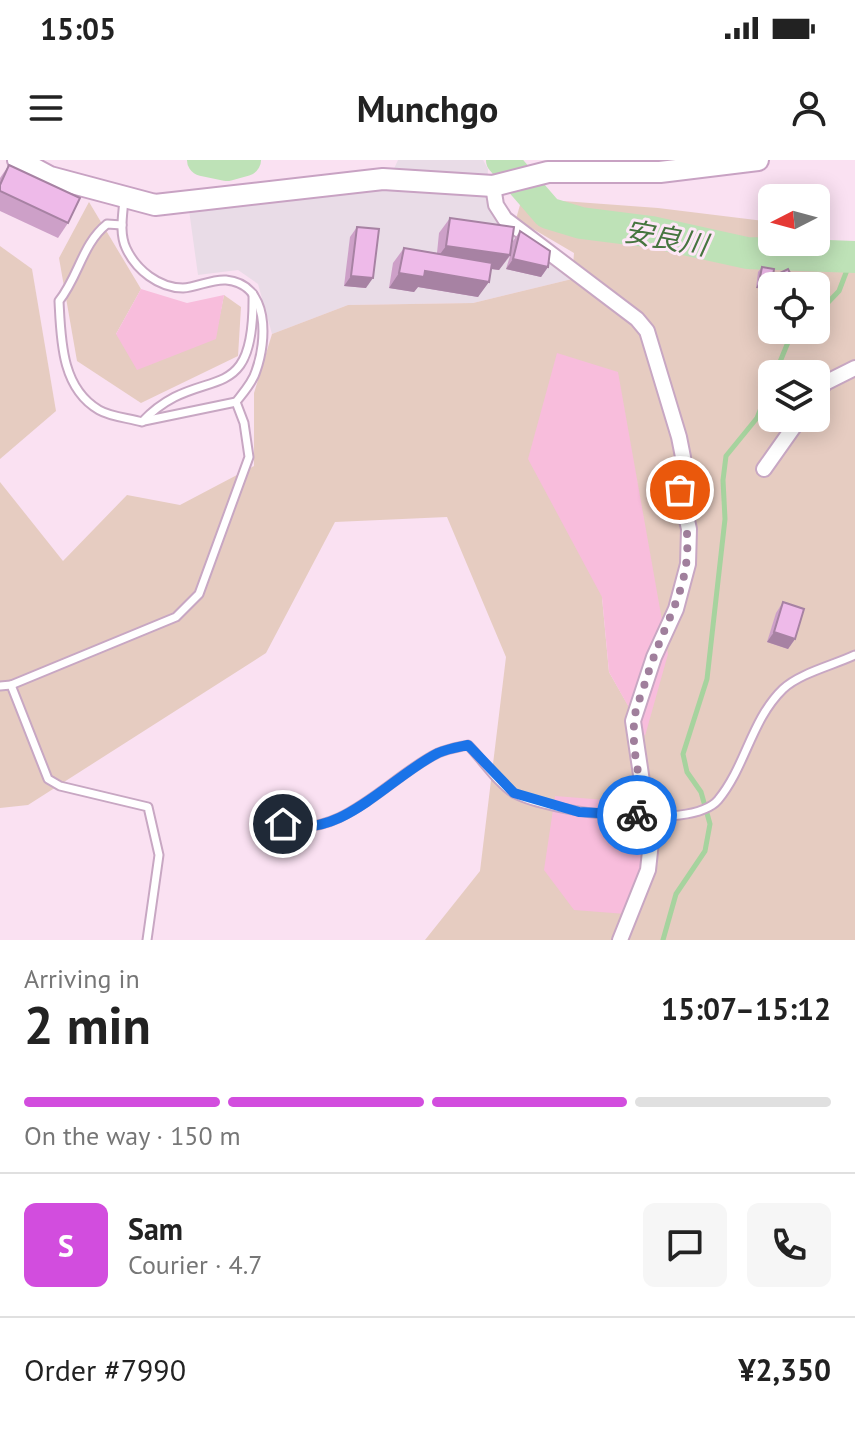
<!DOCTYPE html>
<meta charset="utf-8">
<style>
:root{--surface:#fff;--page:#f6f6f6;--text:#222;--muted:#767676;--line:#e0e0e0;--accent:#d24dde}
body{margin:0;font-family:"PT Sans","Noto Sans JP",sans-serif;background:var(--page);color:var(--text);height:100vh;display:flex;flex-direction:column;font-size:30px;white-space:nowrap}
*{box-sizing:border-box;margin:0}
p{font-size:26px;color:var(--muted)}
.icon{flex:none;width:44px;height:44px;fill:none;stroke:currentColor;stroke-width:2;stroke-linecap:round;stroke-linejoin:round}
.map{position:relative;height:780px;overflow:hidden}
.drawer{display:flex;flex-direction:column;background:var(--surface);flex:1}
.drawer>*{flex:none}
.needle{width:52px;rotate:264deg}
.controls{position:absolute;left:758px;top:24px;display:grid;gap:16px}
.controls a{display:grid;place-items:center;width:72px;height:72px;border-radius:12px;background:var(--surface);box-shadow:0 4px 20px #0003;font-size:40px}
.pin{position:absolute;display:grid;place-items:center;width:68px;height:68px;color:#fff;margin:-34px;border:4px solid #fff;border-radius:50%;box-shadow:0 2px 8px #0007}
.courier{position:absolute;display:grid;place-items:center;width:80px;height:80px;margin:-40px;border:6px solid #1a73e8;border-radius:50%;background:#fff;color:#222;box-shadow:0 2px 10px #0007}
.summary em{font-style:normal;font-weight:700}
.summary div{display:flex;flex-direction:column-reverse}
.summary{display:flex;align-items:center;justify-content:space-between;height:136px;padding:0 24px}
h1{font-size:52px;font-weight:700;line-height:60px}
.bar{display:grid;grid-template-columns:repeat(4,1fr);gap:12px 8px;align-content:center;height:96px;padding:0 24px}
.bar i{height:10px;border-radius:6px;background:var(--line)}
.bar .selected{background:var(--accent)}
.bar p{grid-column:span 4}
.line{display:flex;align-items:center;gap:20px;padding:0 24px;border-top:2px solid var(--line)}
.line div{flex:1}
.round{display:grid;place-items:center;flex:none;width:84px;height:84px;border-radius:12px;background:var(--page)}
.status{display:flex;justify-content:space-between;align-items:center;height:56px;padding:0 40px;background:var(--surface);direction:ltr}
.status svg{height:22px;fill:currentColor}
header{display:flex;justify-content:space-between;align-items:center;height:104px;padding:0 24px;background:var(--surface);font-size:36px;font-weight:700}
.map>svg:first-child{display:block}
.industrial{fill:#e9dce7}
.green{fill:#e6ccc1;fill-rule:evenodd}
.sand{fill:#f8bddc}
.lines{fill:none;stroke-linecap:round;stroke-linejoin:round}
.stream{stroke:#a6d39e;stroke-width:5}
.river{stroke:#bee2b7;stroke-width:32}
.lane-casing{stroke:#c8a7c3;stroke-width:11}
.street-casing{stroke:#c8a7c3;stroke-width:18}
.secondary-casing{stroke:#c8a2c3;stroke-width:24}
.lane{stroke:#fff;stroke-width:7}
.street{stroke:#fff;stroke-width:14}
.secondary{stroke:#fff;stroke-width:20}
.wall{fill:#cda0c8}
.shaded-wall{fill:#a782a3}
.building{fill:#eebae9;stroke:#a782a3;stroke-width:2}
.done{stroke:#a07f9c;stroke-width:8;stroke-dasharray:0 14.4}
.route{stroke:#1a73e8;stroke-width:10}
.labels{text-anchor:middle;stroke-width:6;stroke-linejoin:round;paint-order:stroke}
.water-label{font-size:28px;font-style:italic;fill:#46753f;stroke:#fee7f7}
</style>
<div class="status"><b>15:05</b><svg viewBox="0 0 49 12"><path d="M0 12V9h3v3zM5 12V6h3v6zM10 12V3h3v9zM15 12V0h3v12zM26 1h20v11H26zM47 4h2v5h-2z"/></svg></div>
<header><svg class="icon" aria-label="menu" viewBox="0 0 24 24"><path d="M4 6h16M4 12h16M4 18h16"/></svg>Munchgo<svg class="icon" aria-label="person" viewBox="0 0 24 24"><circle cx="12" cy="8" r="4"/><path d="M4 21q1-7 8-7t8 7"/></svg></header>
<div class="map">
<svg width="855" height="780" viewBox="0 0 855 780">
<rect width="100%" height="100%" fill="#fae1f2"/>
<polygon class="industrial" points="398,0 483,0 488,9 486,40 494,58 572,119 473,143 348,145 272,174 258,124 238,110 198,115 189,50 386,26"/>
<g class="green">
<path d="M522,38l136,10 114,14v20l44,-2 3,22 36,-1v679h-430l55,-69 26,-214 -59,-140 -112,5 -69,131 -238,152 -28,3v-326l63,79 64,-66 53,10 74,-39v-73l18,-59 76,-29 125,-2 99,-24 2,-26 -58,-34zM772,126h44v44h-44zM772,214h44v44h-44zM602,437l43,138 -36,-63z"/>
<polygon points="89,42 141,129 116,174 215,179 224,135 241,147 238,196 141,243 77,201 59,98"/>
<polygon points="0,86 32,109 56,251 0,299"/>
</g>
<g class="sand">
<polygon points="141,129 187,143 224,135 216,179 137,210 116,174"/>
<polygon points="557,193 618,212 668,494 645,576 609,512 602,437 528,299"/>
<polygon points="555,636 656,644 658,702 626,754 574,750 544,710"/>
</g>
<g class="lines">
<g class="stream">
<polyline points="816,155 839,131 852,97"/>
<polyline points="775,214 793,170"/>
<polyline points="663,780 676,734 705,691 710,664 701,632 687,612 683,594 707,519 725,359 723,320 726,296 757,258 772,221"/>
</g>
<g class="river">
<polyline points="203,0 227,5 245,0"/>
<polyline points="502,0 548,53 581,63 652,72 747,93 855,97"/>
</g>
<defs>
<g id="lane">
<path d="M124,39c-1,15 -5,34 2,49 10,22 33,40 57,40 14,-1 29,-9 43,-8 44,4 41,61 30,91 -3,11 -13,22 -20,31l-92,19"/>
<path d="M122,65l-15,-1c-25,20 -28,52 -48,77 2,38 2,87 40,109 12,7 30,8 43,12 59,-63 113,-6 111,-128"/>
<polyline points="11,525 176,457 199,434 249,297 244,263 236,242"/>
<polyline points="0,526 11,525 48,619 60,626 148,647 159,695 147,780"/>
<path d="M283,664c57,17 107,-48 155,-71 9,-4 21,-6 30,-8 14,14 30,39 47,49 34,18 176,38 203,6 28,-34 33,-80 65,-111 17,-16 51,-24 72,-34"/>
</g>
<g id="street">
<polyline points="493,26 496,45 505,59 637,159 647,171 679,277 683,297 680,330 689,369 688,404 676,449 654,497 633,561 651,682 648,710 620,780"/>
<polyline points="816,235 825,223 855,208"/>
<polyline points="764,309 800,258"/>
</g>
<polyline id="secondary" points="18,0 50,17 155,45 383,19 493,26 548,12 660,12 758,0"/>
</defs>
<use href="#lane" class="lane-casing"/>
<use href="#street" class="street-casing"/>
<use href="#secondary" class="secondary-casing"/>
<use href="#lane" class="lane"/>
<use href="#street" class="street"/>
<use href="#secondary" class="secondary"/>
</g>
<g class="wall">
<polygon points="9,5 68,63 58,78 0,51 0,18"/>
<polygon points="450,58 510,93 513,81 520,71 548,107 541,117 506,109 510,96 499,110 491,109 478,137 418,127 414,132 389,128 393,103 404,88 437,93 439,73"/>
<polygon points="357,67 366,128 344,126 350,77"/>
<polygon points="762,107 773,119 776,115 788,122 779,126 775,126 773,121 769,129 756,128 758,112"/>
<polygon points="783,442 795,479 788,489 767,482 776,453"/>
</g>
<g class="shaded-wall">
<polygon points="446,86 510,95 499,110 435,101"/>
<polygon points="513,99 548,107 541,117 506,109"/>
<polygon points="425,111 489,122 478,137 418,127 414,132 389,128 399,113"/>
<polygon points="351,116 373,118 366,128 344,126"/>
<polygon points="792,117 788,122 777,126 780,122"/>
<polygon points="759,122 772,124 769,129 756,128"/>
<polygon points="774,472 795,479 788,489 767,482"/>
</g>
<g class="building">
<polygon points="9,5 80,38 68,63 0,31 0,25"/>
<polygon points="450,58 514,67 510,95 446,86"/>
<polygon points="357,67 379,69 373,118 351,116"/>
<polygon points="520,71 550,91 548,107 513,99"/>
<polygon points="404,88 492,103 489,122 425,111 424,117 399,113"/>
<polygon points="762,107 774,109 772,124 759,122"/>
<polygon points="788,109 792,117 780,122 776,115"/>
<polygon points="783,442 804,449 795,479 774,472"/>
</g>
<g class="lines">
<path class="done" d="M637,655h11c-7,-29 -16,-61 -14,-91 0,-13 7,-28 11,-41 25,-82 57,-101 35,-193"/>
<path class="route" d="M283,664c57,17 107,-47 155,-71 9,-4 21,-6 30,-8l46,48 65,19 58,3"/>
</g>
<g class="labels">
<g class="water-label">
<text transform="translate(666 78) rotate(10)" y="10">安良川</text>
</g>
</g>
</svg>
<div class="controls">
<a><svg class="needle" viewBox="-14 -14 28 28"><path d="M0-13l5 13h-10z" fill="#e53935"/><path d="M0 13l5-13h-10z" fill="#767676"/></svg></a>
<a><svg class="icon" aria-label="locate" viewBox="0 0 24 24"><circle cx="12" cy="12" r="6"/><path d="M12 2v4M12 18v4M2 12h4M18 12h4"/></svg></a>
<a><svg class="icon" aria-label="layers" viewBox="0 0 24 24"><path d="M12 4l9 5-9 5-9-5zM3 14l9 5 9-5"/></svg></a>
</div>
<div class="pin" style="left:680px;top:330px;background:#ea580c"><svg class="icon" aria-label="bag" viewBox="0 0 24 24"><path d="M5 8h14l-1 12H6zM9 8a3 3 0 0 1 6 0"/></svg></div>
<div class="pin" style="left:283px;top:664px;background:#1f2937"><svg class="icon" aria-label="home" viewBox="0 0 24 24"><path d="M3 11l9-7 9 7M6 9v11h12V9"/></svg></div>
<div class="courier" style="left:637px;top:655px"><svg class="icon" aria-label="bike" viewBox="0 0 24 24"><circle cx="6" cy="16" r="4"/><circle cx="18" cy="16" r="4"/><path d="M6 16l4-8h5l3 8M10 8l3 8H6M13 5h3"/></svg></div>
</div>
<section class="drawer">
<div class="summary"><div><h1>2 min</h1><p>Arriving in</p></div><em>15:07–15:12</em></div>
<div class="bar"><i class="selected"></i><i class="selected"></i><i class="selected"></i><i></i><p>On the way · 150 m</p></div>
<div class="line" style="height:144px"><b class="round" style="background:var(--accent);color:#fff">S</b><div><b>Sam</b><p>Courier · 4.7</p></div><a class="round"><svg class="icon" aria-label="chat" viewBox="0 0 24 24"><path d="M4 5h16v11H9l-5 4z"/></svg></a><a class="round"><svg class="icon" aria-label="phone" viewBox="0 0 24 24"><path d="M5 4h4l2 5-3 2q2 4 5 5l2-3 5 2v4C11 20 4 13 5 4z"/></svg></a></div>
<div class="line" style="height:104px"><div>Order #7990</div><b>¥2,350</b></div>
</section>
